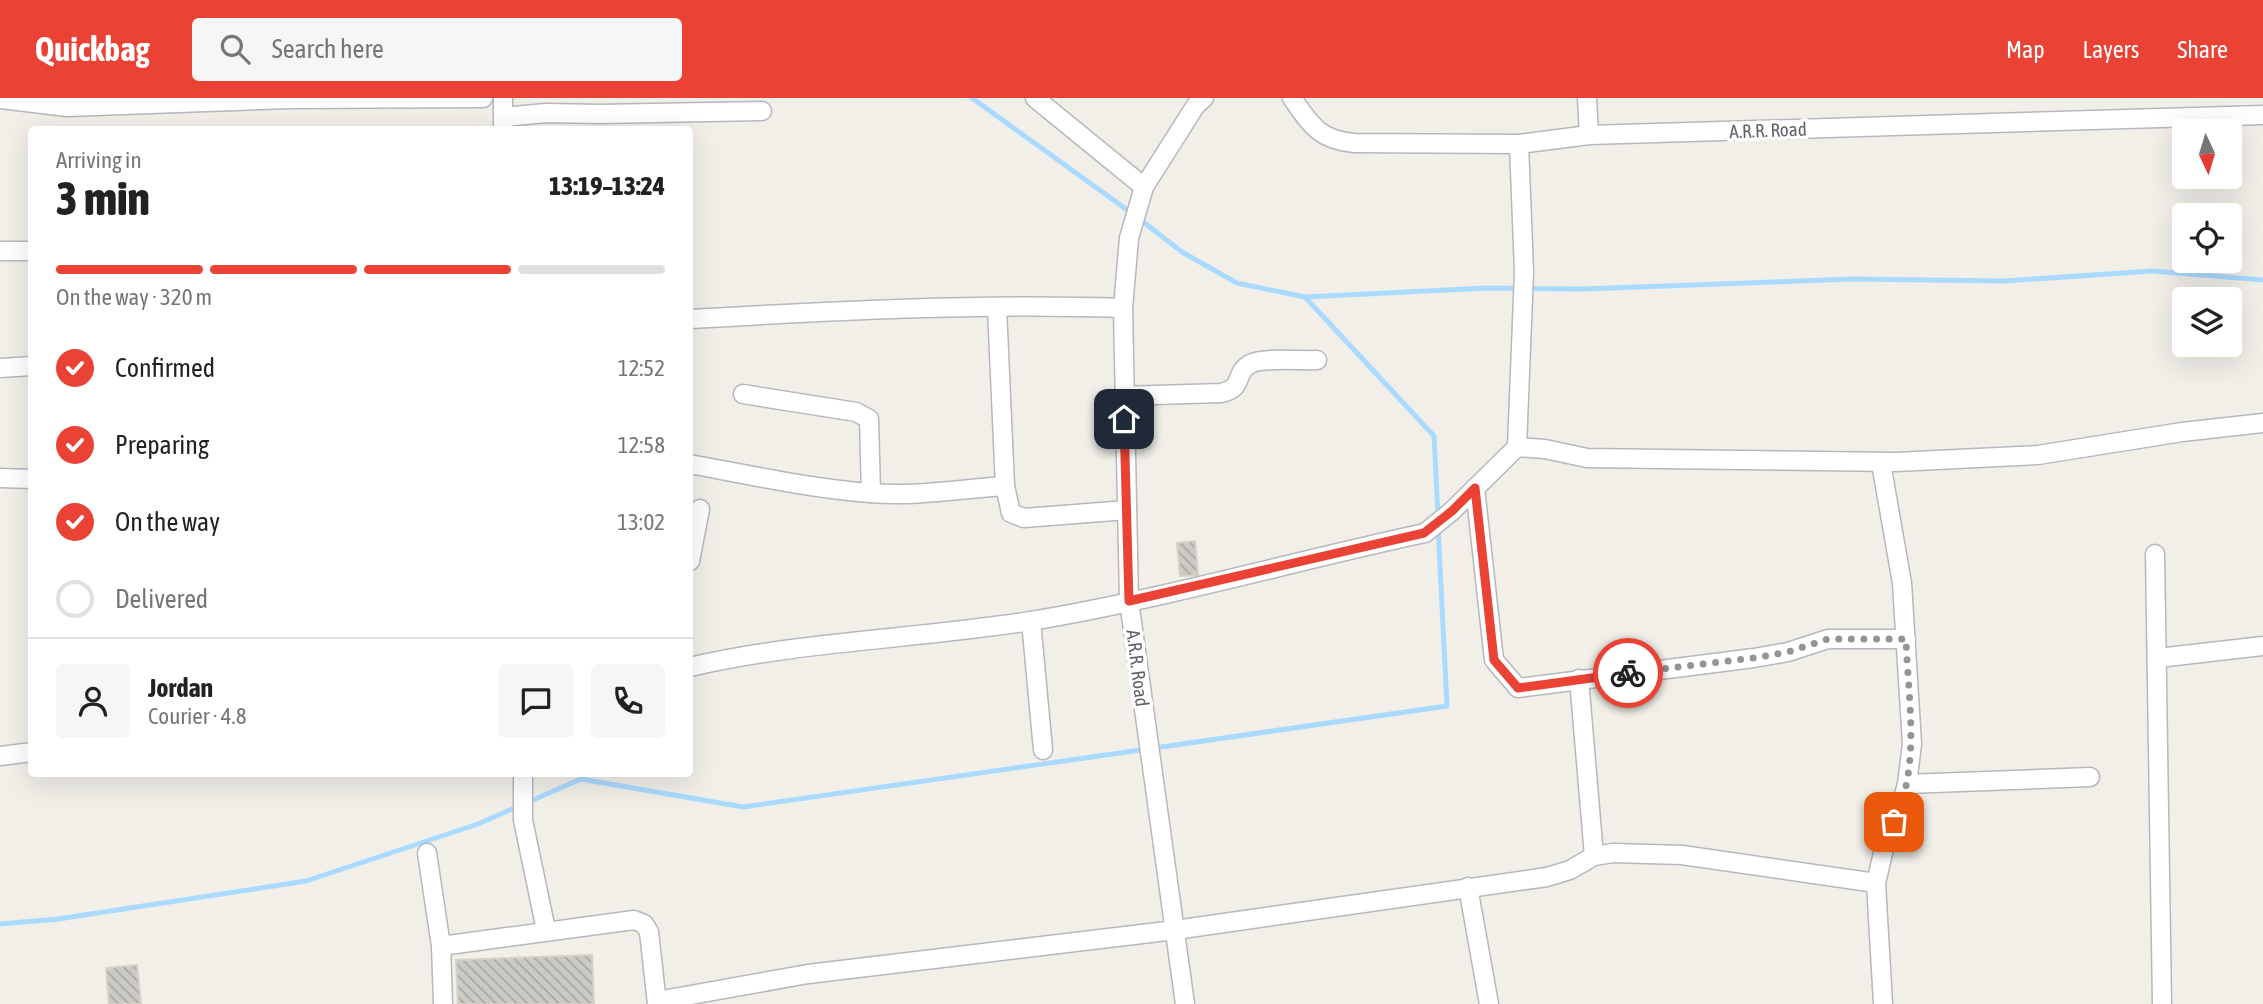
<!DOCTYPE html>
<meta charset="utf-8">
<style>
:root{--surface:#fff;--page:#f6f6f6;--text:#222;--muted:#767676;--line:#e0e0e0;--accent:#ea4335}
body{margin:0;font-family:"Asap Condensed",sans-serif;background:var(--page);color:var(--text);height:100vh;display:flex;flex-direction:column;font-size:26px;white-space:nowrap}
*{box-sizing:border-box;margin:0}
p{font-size:23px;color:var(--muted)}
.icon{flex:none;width:38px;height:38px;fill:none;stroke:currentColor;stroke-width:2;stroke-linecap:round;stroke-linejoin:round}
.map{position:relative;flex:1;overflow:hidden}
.side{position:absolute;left:28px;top:28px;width:665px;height:651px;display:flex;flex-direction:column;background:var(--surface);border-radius:7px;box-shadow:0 7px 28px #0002}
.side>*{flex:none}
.needle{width:46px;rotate:176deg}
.tools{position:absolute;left:2172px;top:21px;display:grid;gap:14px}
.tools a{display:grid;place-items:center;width:70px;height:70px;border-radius:7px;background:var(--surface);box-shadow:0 7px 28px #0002;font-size:35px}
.pin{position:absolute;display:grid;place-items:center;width:60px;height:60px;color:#fff;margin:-30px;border-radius:14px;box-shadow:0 4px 10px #0006}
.courier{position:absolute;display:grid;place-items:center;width:70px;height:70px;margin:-35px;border:5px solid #ea4335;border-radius:50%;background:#fff;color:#222;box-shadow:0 2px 9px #0007}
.overview em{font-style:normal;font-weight:800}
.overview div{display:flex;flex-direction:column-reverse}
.overview{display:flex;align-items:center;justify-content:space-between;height:119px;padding:0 28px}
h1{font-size:46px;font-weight:800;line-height:52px}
.bar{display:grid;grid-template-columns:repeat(4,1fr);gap:10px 7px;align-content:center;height:84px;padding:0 28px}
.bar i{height:9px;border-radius:5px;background:var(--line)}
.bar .active{background:var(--accent)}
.bar p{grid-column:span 4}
.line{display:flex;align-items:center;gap:18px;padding:0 28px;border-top:2px solid var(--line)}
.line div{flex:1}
.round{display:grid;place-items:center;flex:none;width:74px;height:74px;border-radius:7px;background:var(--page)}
ol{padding:0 28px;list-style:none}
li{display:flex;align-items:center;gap:21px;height:77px}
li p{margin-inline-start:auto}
li .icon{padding:7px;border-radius:50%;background:var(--accent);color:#fff;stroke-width:4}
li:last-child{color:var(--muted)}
li i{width:38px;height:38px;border:4px solid var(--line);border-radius:50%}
header{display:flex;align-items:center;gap:42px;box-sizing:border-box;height:98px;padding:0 35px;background:var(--accent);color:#fff}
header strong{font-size:33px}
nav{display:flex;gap:38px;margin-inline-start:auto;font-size:24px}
.search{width:490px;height:63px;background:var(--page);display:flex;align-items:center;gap:18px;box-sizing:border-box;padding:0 24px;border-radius:7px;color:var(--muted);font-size:26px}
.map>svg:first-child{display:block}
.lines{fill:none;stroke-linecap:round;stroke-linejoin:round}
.stream{stroke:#aadaff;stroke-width:5}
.building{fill:url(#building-back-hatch);stroke:#d6d1c6;stroke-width:2}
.minor-casing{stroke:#b5b8bc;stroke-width:21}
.minor{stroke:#fff;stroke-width:18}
.done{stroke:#929495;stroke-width:7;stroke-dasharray:0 12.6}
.route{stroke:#ea4335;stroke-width:9}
.labels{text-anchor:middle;stroke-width:7;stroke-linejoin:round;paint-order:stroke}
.street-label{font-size:19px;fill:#5f6368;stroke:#fff}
</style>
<header>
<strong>Quickbag</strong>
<div class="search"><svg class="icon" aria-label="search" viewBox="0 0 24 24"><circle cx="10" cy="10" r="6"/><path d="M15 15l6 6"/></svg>Search here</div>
<nav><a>Map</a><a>Layers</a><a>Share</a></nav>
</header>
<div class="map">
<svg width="2263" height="906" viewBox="0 0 2263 906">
<defs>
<pattern id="building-back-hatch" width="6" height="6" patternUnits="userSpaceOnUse" patternTransform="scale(1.75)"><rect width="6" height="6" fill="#cccac5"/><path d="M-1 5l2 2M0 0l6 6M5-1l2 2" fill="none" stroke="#a9a8a4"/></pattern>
</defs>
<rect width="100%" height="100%" fill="#f1efe8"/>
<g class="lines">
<g class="stream">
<polyline points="972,0 1137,119 1182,154 1237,185 1305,199 1487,190 1584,191 1853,181 2004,183 2153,173 2263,182"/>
<polyline points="1305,199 1434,338 1438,418"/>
<polyline points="0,826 58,821 306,783 478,726 581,681 743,709 1447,608 1438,428"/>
</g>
</g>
<g class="building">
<polygon points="1195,443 1198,477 1180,478 1177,445"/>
<polygon points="592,857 594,906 458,906 456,862"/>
<polygon points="137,867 141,906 109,906 106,870"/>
</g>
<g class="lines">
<defs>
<g id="minor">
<polyline points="1035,0 1144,89"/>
<path d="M1292,0c19,27 27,42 62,45l165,1 70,-9 674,-20"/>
<polyline points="1587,0 1589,37"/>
<polyline points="0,1 67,9 288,1 483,0"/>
<polyline points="504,19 546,15 600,16 762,13"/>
<polyline points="503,32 503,0"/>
<polyline points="0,153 32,153"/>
<polyline points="997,210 1005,388 1011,415 1024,420 1127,412"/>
<path d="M690,221c143,-8 289,-16 433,-11"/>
<polyline points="0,270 32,268"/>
<polyline points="743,296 856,314 869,321 871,395"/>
<path d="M1123,298l98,-3c24,-5 12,-19 29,-29 13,-7 51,-3 67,-4"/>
<polyline points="1517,349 1524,174 1519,46"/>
<polyline points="1881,365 1902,485 1912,646 1907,686 1900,711 1887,738 1876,785 1883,906"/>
<path d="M690,366c59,11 119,24 180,29 44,4 91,-4 135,-7"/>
<polyline points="0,380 32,381"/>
<polyline points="1475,390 1494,562 1518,590 1754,560 1788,554 1828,541 1906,541"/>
<polyline points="2155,456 2162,906"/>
<polyline points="690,463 700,411"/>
<polyline points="1031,523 1043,652"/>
<polyline points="2158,560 2263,548"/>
<path d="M690,569c112,-26 227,-28 341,-46 132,-22 263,-60 394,-88l27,-22 65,-64 28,2 42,9 309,4 142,-7 144,-23 81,-9"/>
<polyline points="1579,581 1594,758"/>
<polyline points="0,658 32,654"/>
<polyline points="523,676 523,722 546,832"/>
<polyline points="1907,686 2090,679"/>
<polyline points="427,755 441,848"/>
<polyline points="1468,789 1489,906"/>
<polyline points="657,903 808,876 1175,832 1547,779 1570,772 1594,758 1613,755 1682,757 1876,785"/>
<polyline points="443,906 441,848 634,822 644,826 649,834 657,906"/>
<polyline points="1185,906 1129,503 1123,210 1129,140 1144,89 1196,7 1204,0"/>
</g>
</defs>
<use href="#minor" class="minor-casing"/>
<use href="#minor" class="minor"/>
</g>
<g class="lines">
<path class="done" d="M1628,575l126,-15 34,-6 40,-13h78c2,61 15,126 -12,183"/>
<polyline class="route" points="1124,321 1129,503 1424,435 1452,413 1475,390 1494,562 1518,590 1628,575"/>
</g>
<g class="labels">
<g class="street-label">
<text transform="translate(1768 32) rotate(-2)" y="7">A.R.R. Road</text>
<text transform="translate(1138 570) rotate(83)" y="7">A.R.R. Road</text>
</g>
</g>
</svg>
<div class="tools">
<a><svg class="needle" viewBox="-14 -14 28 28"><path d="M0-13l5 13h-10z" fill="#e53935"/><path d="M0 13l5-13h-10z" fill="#767676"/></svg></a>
<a><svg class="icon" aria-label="locate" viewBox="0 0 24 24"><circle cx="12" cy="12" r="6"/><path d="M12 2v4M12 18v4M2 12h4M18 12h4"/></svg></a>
<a><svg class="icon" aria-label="layers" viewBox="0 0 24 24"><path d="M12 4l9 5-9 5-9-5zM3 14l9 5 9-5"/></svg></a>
</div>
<div class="pin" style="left:1894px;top:724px;background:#ea580c"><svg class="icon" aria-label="bag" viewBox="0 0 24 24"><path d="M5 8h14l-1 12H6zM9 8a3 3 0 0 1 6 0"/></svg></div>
<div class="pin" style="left:1124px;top:321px;background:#1f2937"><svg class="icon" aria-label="home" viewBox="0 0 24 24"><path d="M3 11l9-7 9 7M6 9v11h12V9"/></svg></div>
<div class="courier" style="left:1628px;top:575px"><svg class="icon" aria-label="bike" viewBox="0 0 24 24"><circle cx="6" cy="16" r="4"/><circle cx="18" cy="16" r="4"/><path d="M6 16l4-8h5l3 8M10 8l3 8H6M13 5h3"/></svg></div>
<section class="side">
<div class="overview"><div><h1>3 min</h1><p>Arriving in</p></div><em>13:19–13:24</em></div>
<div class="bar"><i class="active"></i><i class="active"></i><i class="active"></i><i></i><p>On the way · 320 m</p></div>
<ol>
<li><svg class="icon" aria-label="check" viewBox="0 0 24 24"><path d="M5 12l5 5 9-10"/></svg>Confirmed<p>12:52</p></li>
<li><svg class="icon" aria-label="check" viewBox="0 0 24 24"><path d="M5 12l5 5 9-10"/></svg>Preparing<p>12:58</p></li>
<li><svg class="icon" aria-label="check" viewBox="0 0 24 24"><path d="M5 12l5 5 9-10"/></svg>On the way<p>13:02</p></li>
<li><i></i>Delivered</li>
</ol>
<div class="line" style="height:126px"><a class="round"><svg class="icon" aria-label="person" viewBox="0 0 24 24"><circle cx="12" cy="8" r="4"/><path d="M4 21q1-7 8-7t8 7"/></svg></a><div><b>Jordan</b><p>Courier · 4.8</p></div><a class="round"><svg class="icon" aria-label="chat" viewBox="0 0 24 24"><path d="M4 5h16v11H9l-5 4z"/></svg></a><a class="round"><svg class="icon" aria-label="phone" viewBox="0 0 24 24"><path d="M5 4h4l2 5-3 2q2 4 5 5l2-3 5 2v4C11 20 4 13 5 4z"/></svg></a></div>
</section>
</div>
